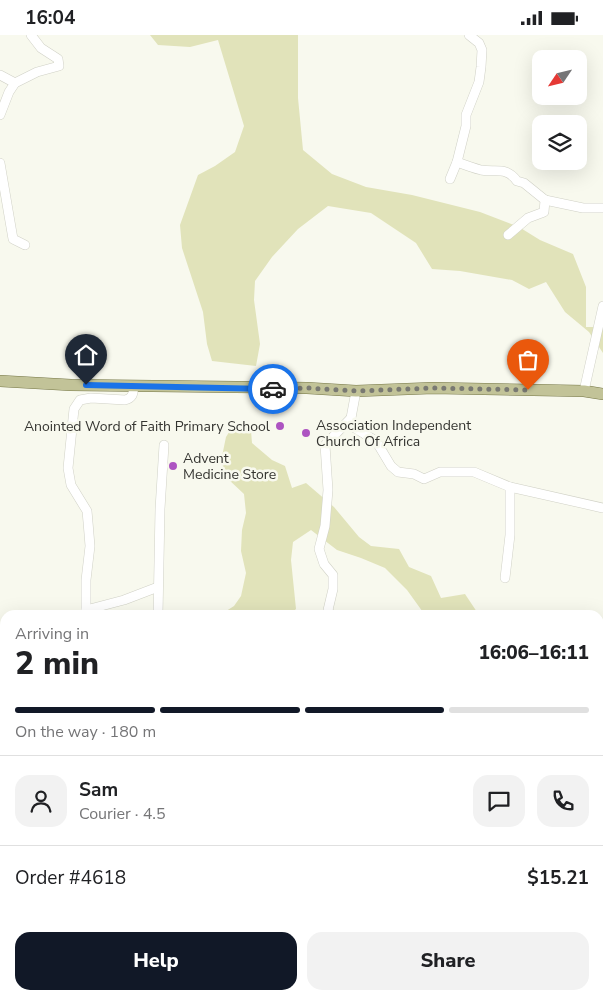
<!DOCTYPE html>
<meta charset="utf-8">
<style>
:root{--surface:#fff;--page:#f2f2f2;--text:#202124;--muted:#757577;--line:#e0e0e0;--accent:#111827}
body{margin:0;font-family:"Nunito Sans",sans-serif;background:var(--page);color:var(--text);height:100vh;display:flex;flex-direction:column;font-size:19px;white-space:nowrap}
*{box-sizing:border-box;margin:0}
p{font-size:16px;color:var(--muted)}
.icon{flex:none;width:28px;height:28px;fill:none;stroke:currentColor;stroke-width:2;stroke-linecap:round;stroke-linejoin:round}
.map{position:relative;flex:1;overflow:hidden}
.panel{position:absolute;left:0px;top:575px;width:604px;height:390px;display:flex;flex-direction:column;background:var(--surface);border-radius:15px 15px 0 0;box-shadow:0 5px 20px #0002}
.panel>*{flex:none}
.needle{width:32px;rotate:235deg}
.tools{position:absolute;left:532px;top:15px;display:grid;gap:10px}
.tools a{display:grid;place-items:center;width:55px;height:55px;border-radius:10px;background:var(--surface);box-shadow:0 5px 20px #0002;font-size:25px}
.pin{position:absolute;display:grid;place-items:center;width:42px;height:42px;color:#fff;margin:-51px -21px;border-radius:50% 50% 50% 0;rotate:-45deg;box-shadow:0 0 5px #0007}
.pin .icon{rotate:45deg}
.courier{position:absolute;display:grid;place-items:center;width:50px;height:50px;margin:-25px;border:4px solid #1a73e8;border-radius:50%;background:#fff;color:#222;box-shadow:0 1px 6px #0007}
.summary em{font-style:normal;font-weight:800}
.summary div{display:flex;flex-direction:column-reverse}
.summary{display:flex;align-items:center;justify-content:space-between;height:85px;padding:0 15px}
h1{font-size:32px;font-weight:800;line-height:38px}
.bar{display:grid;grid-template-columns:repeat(4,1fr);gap:8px 5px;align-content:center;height:60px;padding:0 15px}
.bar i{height:6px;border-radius:4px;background:var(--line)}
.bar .on{background:var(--accent)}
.bar p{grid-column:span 4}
.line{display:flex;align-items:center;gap:12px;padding:0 15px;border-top:1px solid var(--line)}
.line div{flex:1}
.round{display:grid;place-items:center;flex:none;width:52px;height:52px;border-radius:15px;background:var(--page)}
.action{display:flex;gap:10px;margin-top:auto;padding:10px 15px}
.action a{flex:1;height:58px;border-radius:15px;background:var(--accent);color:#fff;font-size:20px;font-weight:800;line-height:58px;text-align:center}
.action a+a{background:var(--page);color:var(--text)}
.status{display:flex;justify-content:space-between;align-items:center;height:35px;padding:0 25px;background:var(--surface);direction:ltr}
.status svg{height:14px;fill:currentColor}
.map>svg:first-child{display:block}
.green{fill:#e1e3ba}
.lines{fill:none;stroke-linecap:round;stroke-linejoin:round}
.minor-casing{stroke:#d0d1c6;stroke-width:10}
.major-casing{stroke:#767747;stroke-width:12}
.minor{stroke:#fff;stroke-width:9}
.major{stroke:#c2c398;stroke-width:11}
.done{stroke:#797972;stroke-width:5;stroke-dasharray:0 9}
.route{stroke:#1a73e8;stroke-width:6}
.poi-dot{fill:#ad54c1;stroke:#f8f9ee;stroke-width:2}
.labels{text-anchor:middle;stroke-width:5;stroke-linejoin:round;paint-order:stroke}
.poi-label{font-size:14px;fill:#343430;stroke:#f8f9ee;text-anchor:start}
</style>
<div class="status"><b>16:04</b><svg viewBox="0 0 49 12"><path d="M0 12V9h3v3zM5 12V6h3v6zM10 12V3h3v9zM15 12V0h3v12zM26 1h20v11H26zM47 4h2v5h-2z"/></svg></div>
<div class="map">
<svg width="603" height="965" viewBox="0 0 603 965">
<rect width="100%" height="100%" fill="#f8f9ee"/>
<g class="green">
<polygon points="150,0 298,0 298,63 303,115 332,139 366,152 412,160 480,177 519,192 540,205 573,219 586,252 586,292 603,292 603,318 589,297 565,277 546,247 529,254 512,245 460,236 432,234 416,208 371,178 328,171 298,194 272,222 255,246 254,265 260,309 256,331 212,326 207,309 203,277 182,213 180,190 198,140 215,131 235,117 244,91 218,5 190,12 158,10"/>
<polygon points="233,391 245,392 251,396 252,408 272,425 285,431 292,453 306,448 334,472 359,502 371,511 399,514 409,532 431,541 441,563 465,559 477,577 481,580 425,580 407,555 385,533 361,523 337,515 311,495 293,507 291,525 296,574 289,580 220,580 234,571 241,561 246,538 241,516 242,495 246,478 244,459 228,444 221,426 226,402"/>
<polygon points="288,960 364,960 365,965 287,965"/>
</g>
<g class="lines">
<defs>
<g id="minor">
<polyline points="0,40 15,48 37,37 59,31 58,24 41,13 31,0"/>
<polyline points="0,80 9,57 15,48"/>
<path d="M457,127c8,3 16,6 24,8 15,3 25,-4 36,11l7,2 21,17 -1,12 -16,6 -20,17"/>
<polyline points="0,128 13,204 25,210"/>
<polyline points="450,144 457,127 466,91 466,80 479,47 481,32 482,15 479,8 469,0"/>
<polyline points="545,165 583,173 603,173"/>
<polyline points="584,356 603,271"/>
<polyline points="351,383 353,392 376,406 391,431 398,437 414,439 424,444 440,437 474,437 510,452 603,473"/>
<polyline points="505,543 510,500 510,452"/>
<polyline points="86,575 124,565 158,552"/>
<path d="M86,580v-35l4,-34 -2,-24 -1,-11 -16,-26 -3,-17 6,-59 6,-9 11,-2 34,2c8,-2 8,-6 9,-14"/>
<polyline points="158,580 160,474 164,410"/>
<polyline points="331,580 328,575 333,554 333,540 324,529 319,514 325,491 328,455 325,410 351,383 356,356"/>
<polyline points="0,687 5,686"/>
<polyline points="599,734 603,734"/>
<polyline points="0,738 5,732"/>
<polyline points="0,821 5,822"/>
<polyline points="0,928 5,929"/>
<polyline points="0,946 5,953"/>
<polyline points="9,960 12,965"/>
<polyline points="54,960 54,965"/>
<polyline points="151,960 151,965"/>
<polyline points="504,960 509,965"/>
</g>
<polyline id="major" points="0,346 71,350 307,353 356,356 433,353 584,356 603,359"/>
</defs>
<use href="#minor" class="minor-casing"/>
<use href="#major" class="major-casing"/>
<use href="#minor" class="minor"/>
<use href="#major" class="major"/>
</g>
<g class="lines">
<polyline class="done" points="273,354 307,353 356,356 433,353 528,355"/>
<polyline class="route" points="86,350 273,354"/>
</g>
<g class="poi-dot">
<circle cx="280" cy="391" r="5"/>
<circle cx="306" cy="398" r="5"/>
<circle cx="173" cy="431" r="5"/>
</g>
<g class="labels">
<g class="poi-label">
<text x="316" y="395">Association Independent<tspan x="316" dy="16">Church Of Africa</tspan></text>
<text x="270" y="396" text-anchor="end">Anointed Word of Faith Primary School</text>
<text x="183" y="428">Advent<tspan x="183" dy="16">Medicine Store</tspan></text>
</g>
</g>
</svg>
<div class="tools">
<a><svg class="needle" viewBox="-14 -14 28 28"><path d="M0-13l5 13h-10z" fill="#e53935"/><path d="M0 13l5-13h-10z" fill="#757577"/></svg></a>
<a><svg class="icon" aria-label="layers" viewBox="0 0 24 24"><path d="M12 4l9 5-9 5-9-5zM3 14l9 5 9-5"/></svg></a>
</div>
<div class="pin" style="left:528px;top:355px;background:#ea580c"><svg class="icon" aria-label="bag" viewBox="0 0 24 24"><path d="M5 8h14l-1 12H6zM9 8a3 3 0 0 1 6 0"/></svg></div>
<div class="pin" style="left:86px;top:350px;background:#1f2937"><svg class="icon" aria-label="home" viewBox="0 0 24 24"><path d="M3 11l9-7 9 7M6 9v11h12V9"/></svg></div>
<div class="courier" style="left:273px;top:354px"><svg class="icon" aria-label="car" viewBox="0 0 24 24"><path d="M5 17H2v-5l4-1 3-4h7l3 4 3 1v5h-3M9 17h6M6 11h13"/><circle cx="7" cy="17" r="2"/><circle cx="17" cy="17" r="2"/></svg></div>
<section class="panel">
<div class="summary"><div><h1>2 min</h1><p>Arriving in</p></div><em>16:06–16:11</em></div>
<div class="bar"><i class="on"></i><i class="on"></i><i class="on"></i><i></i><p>On the way · 180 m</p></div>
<div class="line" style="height:90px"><a class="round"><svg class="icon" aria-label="person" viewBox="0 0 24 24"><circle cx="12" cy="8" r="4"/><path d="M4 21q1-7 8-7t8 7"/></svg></a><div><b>Sam</b><p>Courier · 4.5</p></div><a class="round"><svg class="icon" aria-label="chat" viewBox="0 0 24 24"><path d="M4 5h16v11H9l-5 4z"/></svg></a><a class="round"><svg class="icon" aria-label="phone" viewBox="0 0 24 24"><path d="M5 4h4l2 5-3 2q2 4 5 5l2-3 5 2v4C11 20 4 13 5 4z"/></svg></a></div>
<div class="line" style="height:65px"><div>Order #4618</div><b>$15.21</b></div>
<div class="action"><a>Help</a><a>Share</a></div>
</section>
</div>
